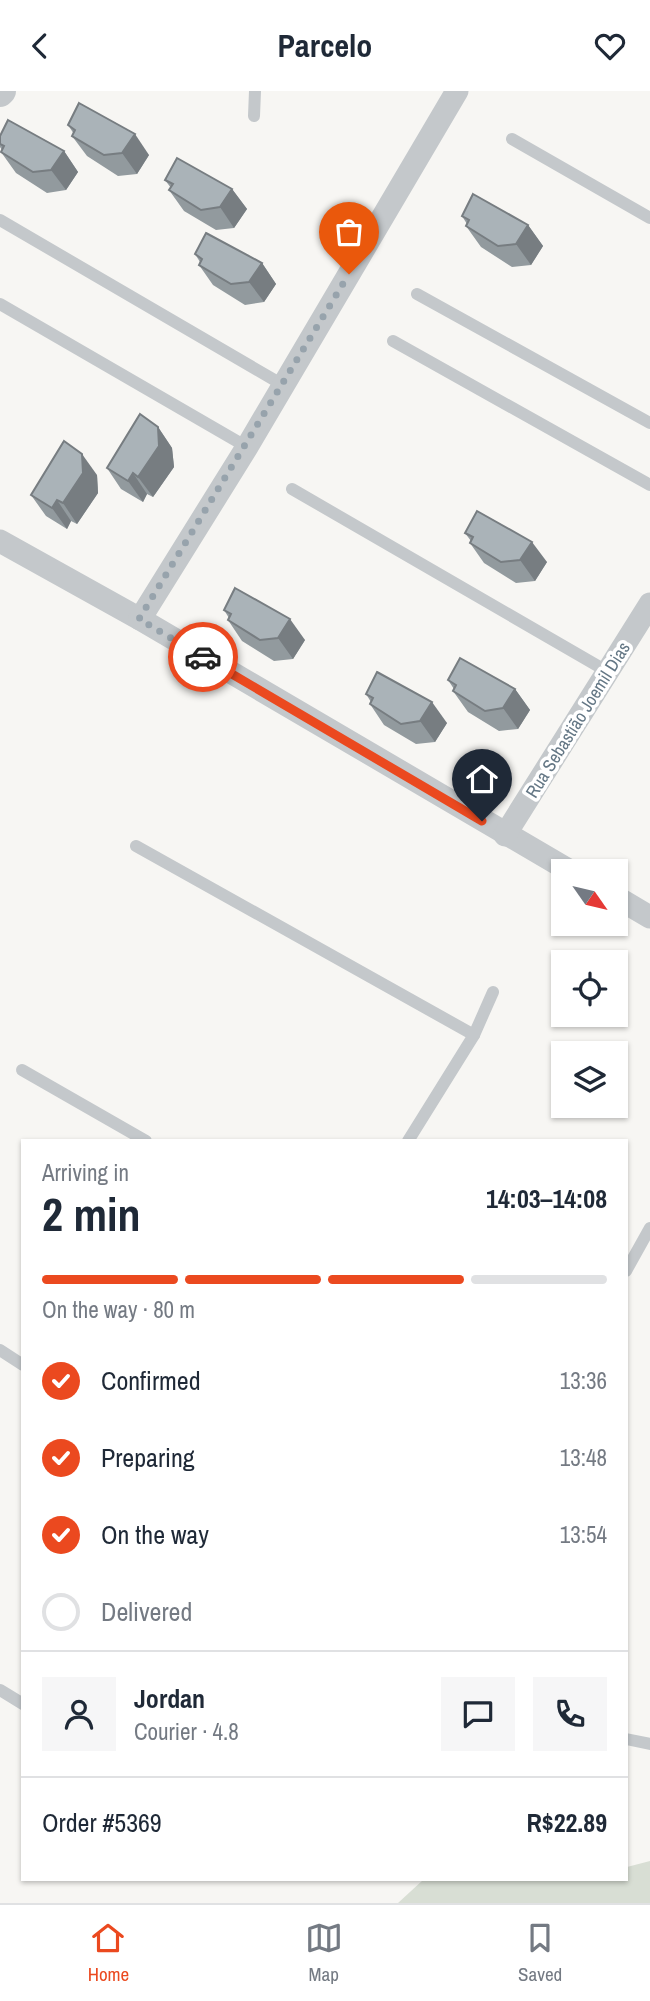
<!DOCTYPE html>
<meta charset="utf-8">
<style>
:root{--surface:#fff;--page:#f6f6f7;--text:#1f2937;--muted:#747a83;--line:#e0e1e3;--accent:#eb491f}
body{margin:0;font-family:"Archivo Narrow",sans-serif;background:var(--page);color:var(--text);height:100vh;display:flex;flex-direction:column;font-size:26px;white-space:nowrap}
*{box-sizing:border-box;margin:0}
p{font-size:23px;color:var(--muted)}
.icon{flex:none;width:38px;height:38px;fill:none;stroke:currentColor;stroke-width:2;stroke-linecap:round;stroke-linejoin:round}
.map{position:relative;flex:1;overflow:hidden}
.drawer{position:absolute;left:21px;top:1048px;width:607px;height:742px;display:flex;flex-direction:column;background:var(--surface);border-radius:0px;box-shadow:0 2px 5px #0004}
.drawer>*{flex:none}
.needle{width:46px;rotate:124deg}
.controls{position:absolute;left:551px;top:768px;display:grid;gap:14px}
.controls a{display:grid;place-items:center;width:77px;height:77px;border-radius:0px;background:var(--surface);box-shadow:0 2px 5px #0004;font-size:35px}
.pin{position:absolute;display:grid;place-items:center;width:60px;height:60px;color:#fff;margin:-72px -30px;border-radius:50% 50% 50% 0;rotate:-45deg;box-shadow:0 0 7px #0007}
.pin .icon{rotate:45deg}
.courier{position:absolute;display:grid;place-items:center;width:70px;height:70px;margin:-35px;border:5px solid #eb491f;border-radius:50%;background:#fff;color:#222;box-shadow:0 2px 9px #0007}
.summary em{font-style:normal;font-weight:700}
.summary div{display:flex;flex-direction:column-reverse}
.summary{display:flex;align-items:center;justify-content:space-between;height:119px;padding:0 21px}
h1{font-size:46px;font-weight:700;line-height:52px}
.bar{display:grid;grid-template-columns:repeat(4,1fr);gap:10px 7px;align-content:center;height:84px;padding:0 21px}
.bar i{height:9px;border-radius:5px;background:var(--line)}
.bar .selected{background:var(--accent)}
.bar p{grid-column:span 4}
.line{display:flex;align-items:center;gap:18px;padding:0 21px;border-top:2px solid var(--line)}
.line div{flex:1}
.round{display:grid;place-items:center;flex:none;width:74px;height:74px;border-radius:0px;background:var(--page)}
ol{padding:0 21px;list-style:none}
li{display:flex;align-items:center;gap:21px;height:77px}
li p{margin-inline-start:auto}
li .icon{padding:7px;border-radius:50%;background:var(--accent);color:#fff;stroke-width:4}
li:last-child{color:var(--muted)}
li i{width:38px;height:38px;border:4px solid var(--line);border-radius:50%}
header{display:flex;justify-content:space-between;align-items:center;height:91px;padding:0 21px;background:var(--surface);font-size:32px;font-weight:700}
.dock{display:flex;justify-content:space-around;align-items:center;height:98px;border-top:2px solid var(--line);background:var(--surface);font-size:19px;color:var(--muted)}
.dock a{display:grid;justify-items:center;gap:4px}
.dock .selected{color:var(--accent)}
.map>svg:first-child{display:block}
.green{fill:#d8ded4}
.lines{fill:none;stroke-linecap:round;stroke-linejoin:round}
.service{stroke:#c4c8cb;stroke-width:12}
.minor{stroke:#c4c8cb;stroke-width:23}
.tertiary{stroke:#c4c8cb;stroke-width:28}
.wall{fill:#929a9e}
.shaded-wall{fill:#777d81}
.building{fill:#aab3b8;stroke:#777d81;stroke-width:2}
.done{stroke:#97a3ac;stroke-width:7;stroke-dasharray:0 12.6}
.route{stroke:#eb491f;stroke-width:9}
.labels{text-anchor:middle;stroke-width:7;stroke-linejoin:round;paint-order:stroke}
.street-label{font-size:18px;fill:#647785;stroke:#fff}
</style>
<header><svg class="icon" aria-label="back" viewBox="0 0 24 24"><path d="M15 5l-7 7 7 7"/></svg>Parcelo<svg class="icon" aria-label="heart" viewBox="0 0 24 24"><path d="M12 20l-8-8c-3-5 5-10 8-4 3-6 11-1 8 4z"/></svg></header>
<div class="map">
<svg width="650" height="1812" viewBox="0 0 650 1812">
<rect width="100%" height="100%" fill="#f7f6f3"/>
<polygon class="green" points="650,1770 650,1812 398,1812 423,1789 626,1788 627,1776"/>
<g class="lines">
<g class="service">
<polyline points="254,25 255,0"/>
<polyline points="512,48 650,127"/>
<polyline points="0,129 283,294"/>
<polyline points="417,203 650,332"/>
<polyline points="0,213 247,356"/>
<polyline points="393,250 650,394"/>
<polyline points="292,398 610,582"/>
<polyline points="136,755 474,944"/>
<polyline points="22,979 146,1050"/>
<polyline points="408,1050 474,944 493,901"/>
<polyline points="626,1180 650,1137"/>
<polyline points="0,1259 23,1274"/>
<polyline points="0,1599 23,1613"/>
<polyline points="626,1648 650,1653"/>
</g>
<g class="minor">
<polyline points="0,450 140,528 570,780"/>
<polyline points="140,528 247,356 457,0"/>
<polyline points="505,744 650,513"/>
<polyline points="616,806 650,826"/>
</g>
<polyline class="tertiary" points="0,2 2,0"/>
</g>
<g class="wall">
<polygon points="68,34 149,64 137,83 118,85 87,65 72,45 74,43"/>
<polygon points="0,45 64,60 78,81 66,99 47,102 16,82 1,61 2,59 0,56"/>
<polygon points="165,89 232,98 247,118 234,137 216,139 184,120 169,99 171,97"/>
<polygon points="462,125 528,134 543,155 531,174 512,176 481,156 466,135 467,133"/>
<polygon points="195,163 262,172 276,193 264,211 245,214 213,194 199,174 200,171"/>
<polygon points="158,336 172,357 174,376 153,406 147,403 143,411 121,398 107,377"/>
<polygon points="97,384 98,402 77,433 71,430 67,438 46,425 31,404"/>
<polygon points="465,442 547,471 535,490 516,492 484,472 470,452 471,450"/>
<polygon points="224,519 305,549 293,568 274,570 242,550 228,529 229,527"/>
<polygon points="448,589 515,598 530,619 518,638 499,640 468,621 453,600 454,598"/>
<polygon points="366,603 447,632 435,651 416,653 384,634 370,613 371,611"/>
</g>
<g class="shaded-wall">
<polygon points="135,43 149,64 137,83 122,62"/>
<polygon points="64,60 78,81 66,99 51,79"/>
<polygon points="232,98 247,118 234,137 220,116"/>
<polygon points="528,134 543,155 531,174 516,153"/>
<polygon points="262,172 276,193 264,211 249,191"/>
<polygon points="158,336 172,357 174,376 153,406 138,386"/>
<polygon points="82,363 97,384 98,402 77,433 63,412"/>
<polygon points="133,382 147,403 143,411 128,390"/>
<polygon points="57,409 71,430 67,438 52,417"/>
<polygon points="532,451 547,471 535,490 520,469"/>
<polygon points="290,528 305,549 293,568 278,547"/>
<polygon points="515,598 530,619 518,638 503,617"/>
<polygon points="432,611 447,632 435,651 420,630"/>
</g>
<g class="building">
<polygon points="79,12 135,43 122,62 104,64 72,45 75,39 68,34"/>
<polygon points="8,29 64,60 51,79 33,81 1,61 4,55 0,53 0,45"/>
<polygon points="177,67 232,98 220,116 201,119 169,99 173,93 165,89"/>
<polygon points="473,103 528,134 516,153 498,155 466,135 469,129 462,125"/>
<polygon points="206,142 262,172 249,191 231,193 199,174 202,168 195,163"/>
<polygon points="140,323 158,336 159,355 138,386 133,382 128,390 107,377"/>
<polygon points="64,350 82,363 83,382 63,412 57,409 52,417 31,404"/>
<polygon points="477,420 532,451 520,469 501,471 470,452 473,446 465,442"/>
<polygon points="235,497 290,528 278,547 260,549 228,529 231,523 224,519"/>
<polygon points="460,567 515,598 503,617 485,620 453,600 456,594 448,589"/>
<polygon points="377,581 432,611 420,630 401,633 370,613 373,607 366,603"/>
</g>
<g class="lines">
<polyline class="done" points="203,566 139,528 349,183"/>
<polyline class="route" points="203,566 482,730"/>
</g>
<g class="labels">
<g class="street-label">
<text transform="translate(578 629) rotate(-58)" y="6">Rua Sebastião Joemil Dias</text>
</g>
</g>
</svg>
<div class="controls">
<a><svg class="needle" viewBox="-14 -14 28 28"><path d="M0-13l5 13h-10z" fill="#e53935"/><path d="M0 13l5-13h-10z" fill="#747a83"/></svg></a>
<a><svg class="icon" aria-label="locate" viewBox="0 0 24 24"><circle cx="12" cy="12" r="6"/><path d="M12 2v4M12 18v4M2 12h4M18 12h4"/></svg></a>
<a><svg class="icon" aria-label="layers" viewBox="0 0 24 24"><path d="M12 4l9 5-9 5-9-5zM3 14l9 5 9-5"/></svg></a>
</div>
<div class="pin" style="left:349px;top:183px;background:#ea580c"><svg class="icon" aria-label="bag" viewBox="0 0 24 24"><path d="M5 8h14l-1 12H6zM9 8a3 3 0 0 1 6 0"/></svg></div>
<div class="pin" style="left:482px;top:730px;background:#1f2937"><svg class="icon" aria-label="home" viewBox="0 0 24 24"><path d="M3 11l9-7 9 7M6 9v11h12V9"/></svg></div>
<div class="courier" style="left:203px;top:566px"><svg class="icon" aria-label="car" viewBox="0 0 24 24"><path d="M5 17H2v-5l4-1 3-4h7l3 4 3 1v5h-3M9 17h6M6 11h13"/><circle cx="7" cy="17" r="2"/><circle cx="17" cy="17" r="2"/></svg></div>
<section class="drawer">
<div class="summary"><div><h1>2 min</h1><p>Arriving in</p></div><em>14:03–14:08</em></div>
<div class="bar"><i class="selected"></i><i class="selected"></i><i class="selected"></i><i></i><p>On the way · 80 m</p></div>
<ol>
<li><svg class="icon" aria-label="check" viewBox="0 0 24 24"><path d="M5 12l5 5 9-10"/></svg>Confirmed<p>13:36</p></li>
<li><svg class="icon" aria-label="check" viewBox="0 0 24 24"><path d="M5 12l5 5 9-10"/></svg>Preparing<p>13:48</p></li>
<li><svg class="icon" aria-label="check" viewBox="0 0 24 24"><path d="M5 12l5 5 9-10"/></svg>On the way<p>13:54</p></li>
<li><i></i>Delivered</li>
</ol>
<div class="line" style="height:126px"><a class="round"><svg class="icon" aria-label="person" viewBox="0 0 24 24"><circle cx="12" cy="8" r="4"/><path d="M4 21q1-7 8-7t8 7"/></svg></a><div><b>Jordan</b><p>Courier · 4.8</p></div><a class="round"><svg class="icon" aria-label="chat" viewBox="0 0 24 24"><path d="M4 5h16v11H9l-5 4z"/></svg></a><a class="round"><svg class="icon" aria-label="phone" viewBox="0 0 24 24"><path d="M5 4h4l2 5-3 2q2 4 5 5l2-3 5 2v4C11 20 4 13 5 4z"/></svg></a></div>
<div class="line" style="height:91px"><div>Order #5369</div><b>R$22.89</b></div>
</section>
</div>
<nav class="dock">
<a class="selected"><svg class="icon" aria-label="home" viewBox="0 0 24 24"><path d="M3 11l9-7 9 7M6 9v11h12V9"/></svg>Home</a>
<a><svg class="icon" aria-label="map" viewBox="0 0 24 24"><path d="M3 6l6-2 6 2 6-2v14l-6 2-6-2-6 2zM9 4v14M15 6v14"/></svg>Map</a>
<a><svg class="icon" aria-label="saved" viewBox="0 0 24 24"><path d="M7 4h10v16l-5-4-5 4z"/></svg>Saved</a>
</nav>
